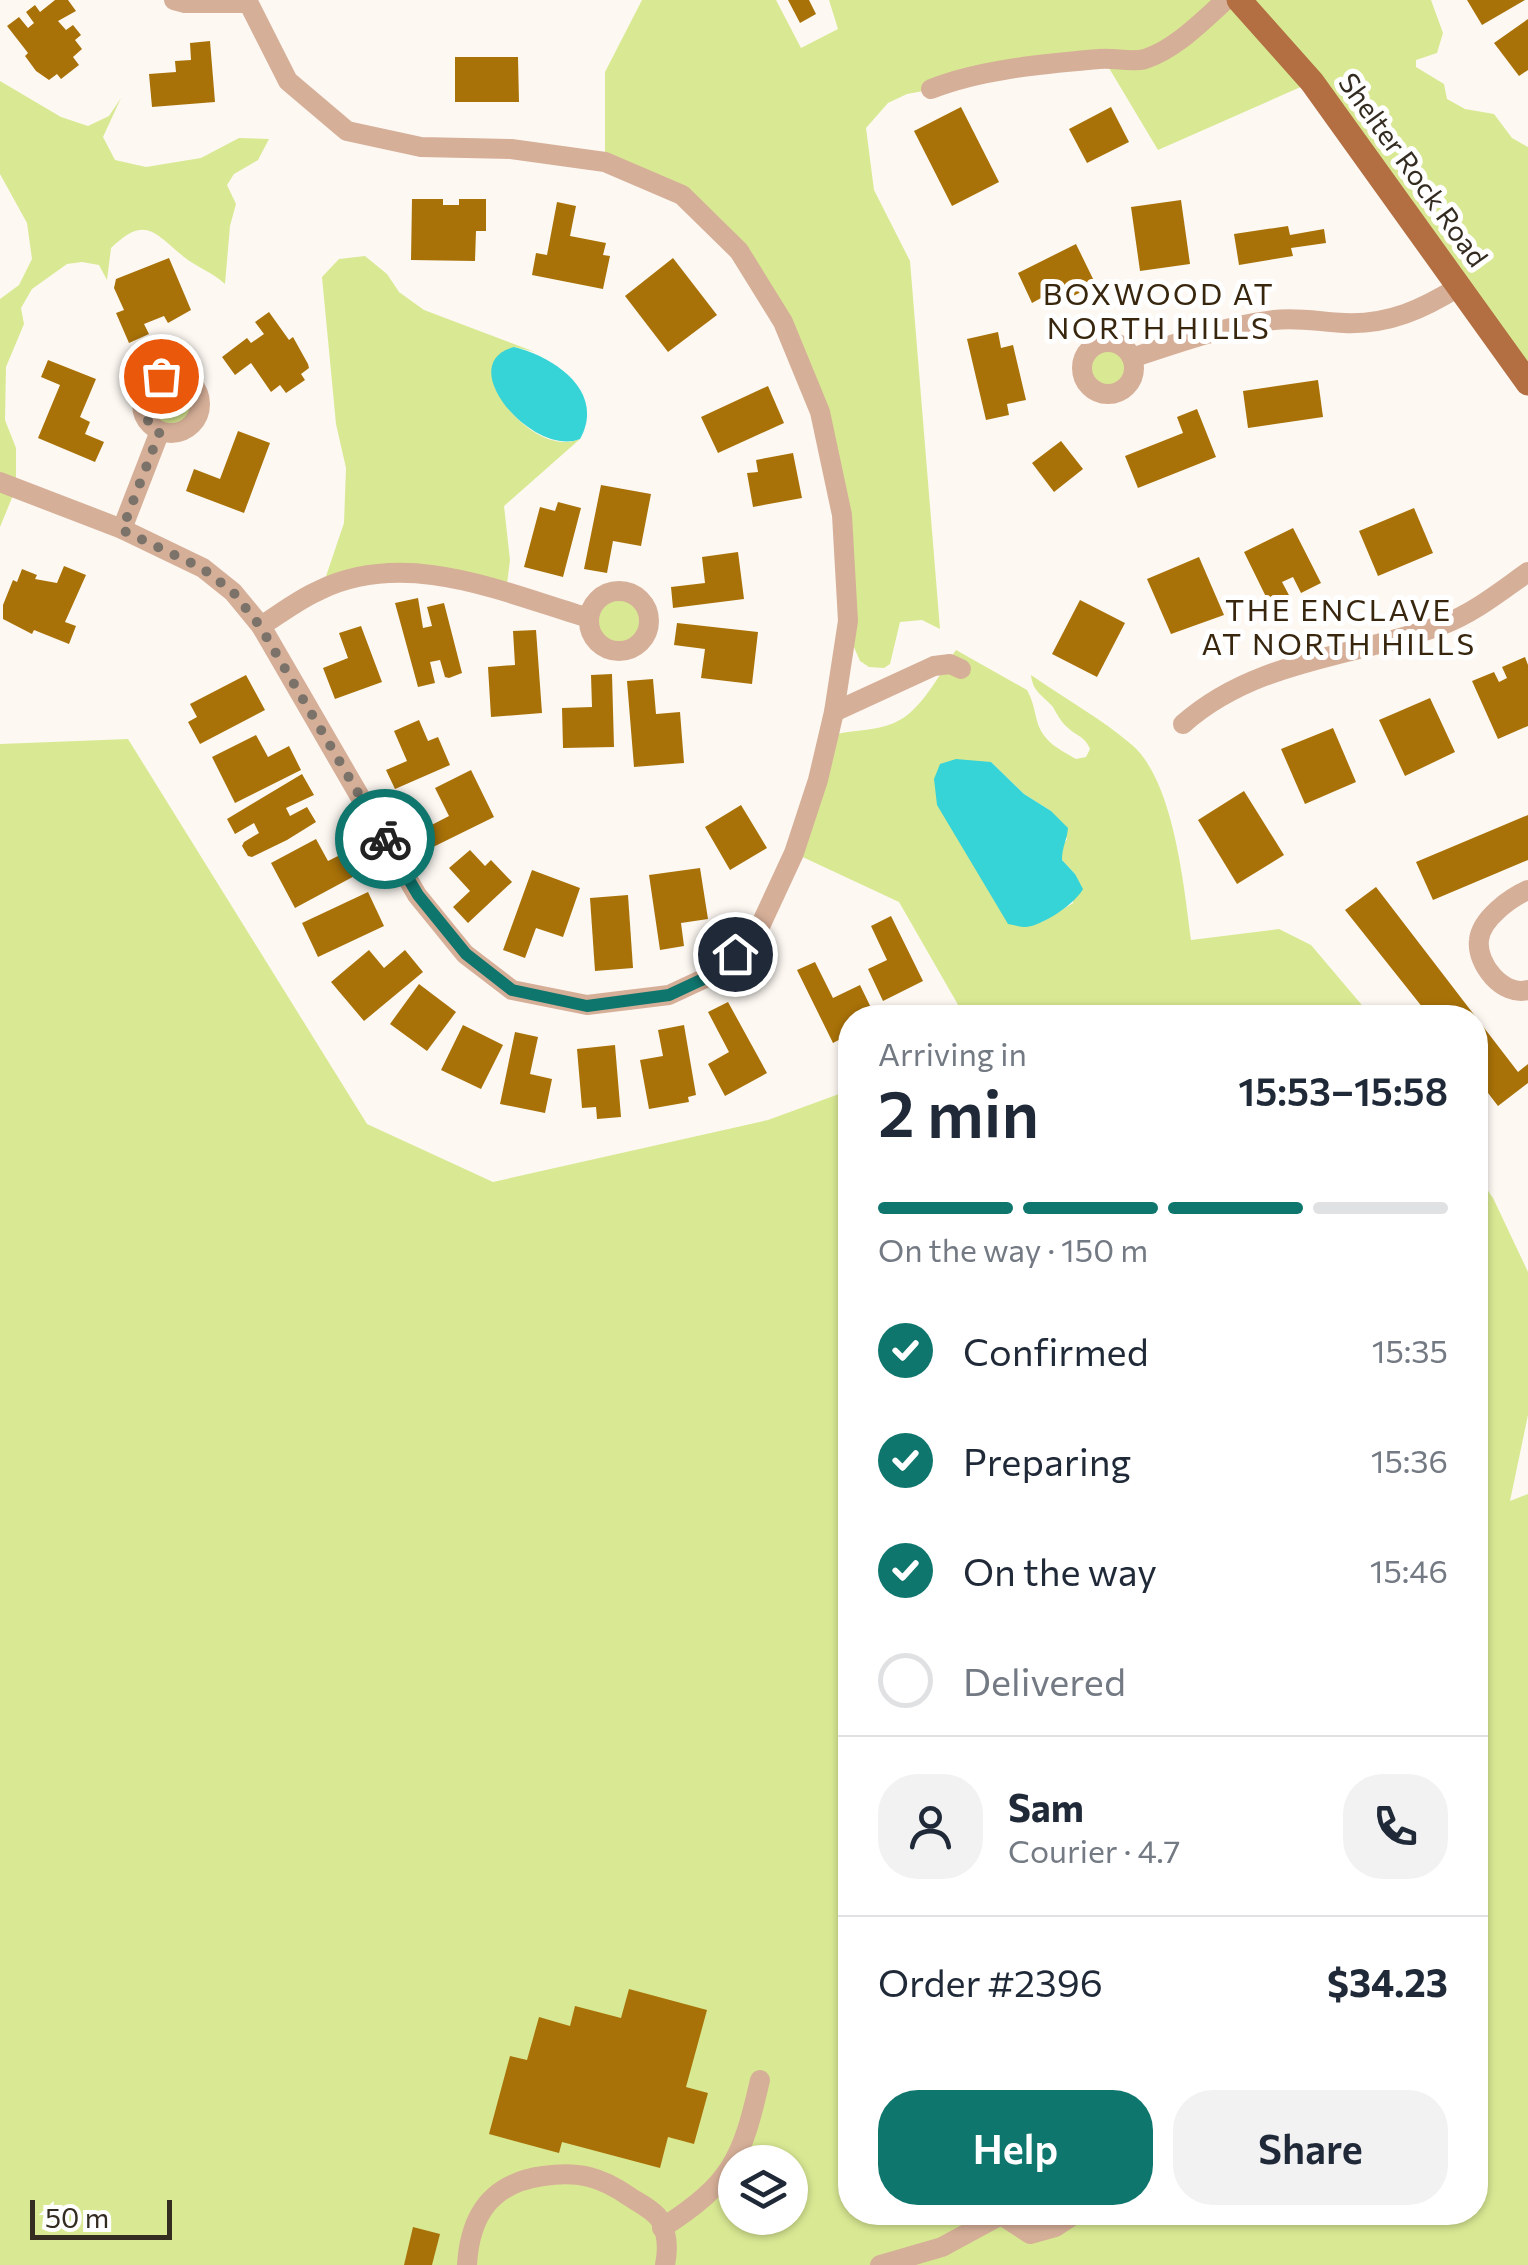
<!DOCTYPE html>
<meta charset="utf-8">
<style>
:root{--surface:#fff;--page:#f2f2f3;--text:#1f2937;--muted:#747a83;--line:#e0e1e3;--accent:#0f766e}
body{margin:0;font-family:Commissioner,sans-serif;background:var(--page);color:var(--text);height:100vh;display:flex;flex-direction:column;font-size:38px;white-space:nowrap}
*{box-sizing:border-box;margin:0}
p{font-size:32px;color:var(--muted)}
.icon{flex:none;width:55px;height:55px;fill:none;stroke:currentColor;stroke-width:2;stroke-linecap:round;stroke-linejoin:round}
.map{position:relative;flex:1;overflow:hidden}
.drawer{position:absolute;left:838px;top:1005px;width:650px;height:1220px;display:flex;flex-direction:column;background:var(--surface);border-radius:40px;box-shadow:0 2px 8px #0004}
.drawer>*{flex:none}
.fabs{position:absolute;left:718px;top:2145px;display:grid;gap:20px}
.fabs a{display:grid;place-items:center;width:90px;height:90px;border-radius:50%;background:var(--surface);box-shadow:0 2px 8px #0004;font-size:50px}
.scale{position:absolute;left:30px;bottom:25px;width:142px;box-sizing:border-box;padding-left:10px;border:5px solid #352c21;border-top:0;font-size:28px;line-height:35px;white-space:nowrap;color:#352c21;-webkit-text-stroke:8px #fff;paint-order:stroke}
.pin{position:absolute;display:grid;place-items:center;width:85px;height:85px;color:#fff;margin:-42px;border:5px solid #fff;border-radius:50%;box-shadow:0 2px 10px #0007}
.courier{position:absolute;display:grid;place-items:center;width:100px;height:100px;margin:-50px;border:8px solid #0f766e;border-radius:50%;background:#fff;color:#222;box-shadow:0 2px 12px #0007}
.head em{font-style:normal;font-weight:600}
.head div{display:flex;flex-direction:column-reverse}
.head{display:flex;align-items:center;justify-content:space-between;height:170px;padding:0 40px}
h1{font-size:65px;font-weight:600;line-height:75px}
.bar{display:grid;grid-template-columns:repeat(4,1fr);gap:15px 10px;align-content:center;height:120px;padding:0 40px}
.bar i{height:12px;border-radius:8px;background:var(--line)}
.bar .active{background:var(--accent)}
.bar p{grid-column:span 4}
.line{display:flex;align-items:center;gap:25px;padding:0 40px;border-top:2px solid var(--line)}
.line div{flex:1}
.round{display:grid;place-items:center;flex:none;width:105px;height:105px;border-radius:40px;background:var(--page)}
ol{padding:0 40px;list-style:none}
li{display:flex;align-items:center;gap:30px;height:110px}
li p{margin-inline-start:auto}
li .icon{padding:10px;border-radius:50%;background:var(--accent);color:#fff;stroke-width:4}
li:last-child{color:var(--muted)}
li i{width:55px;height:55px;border:5px solid var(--line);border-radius:50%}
.primary-button{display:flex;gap:20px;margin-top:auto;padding:20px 40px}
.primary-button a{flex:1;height:115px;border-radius:40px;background:var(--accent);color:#fff;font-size:40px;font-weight:600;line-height:115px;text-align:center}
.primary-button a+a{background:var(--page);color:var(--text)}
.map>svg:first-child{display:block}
.green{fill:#d9e993;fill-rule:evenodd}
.water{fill:#36d3d7}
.building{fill:#a97208}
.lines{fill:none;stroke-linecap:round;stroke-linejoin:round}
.minor{stroke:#d6af98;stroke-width:20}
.major{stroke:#b36e42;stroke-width:25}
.done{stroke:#7b736a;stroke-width:10;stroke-dasharray:0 18}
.route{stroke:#0f766e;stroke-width:12}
.labels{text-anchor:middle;stroke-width:10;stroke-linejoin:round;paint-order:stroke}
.street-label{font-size:28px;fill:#352c21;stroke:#fff}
.neighbourhood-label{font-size:30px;letter-spacing:2.5px;fill:#38270e;stroke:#fff}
</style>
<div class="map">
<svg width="1528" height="2265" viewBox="0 0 1528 2265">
<rect width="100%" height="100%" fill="#fdf8f2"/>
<g class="green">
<polygon points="642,0 776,0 801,48 838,29 829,0 1431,0 1443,33 1437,53 1416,60 1416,67 1444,84 1447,99 1465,109 1494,114 1512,138 1528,147 1528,383 1312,82 1158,150 1103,58 907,94 888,103 866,128 874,190 910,261 940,629 922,620 900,622 890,664 884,668 869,667 860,661 850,638 842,515 783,322 682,195 605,162 605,72"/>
<path d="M0,81l61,36 27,9 21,-10 12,-18 -18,39 12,23 31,7 55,-9 38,-20 30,1 -11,21 -24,14 -7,11 9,19 -6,22 -5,58c-14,-13 -29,-17 -41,-27 -30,-25 -39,-42 -73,-9l-4,32 -8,-15 -17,-3 -15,2 -35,25 -11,19 3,16 -18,43 -1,53 11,28v40l-16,39v-228l19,-14 13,-26 -5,-36 -27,-49z"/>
<path d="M365,256l22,18 12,18 25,18 111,42 -21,-5 -20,39c13,29 52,67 86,53l-76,67 6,54 -4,32 -83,-19 -101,15 22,-65 2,-55 -10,-44 -14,-147 17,-18z"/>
<circle cx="1108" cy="368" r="26"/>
<circle cx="171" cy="404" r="29"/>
<circle cx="619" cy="621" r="30"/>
<path d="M956,650l71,40c6,11 7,19 10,31 6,21 22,28 39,38l10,-2 4,-8c-5,-13 -14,-13 -23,-22 -6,-5 -10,-13 -14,-20 -10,-12 -20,-14 -22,-32 33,23 71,44 101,70 42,36 52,142 59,195l88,-11 32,16 61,72h-418l7,-7 -62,-108 -105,-49 36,-117c21,-7 44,-4 64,-13 27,-11 46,-50 62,-73zM991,762l33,32 27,17 16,28 -5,8v13l13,14 -2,29 -31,19z"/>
<path d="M128,739l239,385 126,58 275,-62 82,-30v1122h625v-1040l18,26 35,74v143l-18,86 18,-7v771h-1528v-1521zM735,2162h55v56h-55z"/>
</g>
<g class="water">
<path d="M514,347c41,10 92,45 66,92 -46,19 -129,-75 -66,-92z"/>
<path d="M956,759l35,3 33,32 27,17 17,17c-1,12 -6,19 -6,32l13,14 8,15c-7,14 -41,37 -57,38 -6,0 -12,-2 -18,-3l-71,-119 -3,-26 6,-15z"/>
</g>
<g class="building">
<polygon points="55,0 68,0 76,11 58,21 66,30 73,25 81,35 75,40 82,49 73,57 79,65 61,79 57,74 49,80 36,71 25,56 28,53 7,26 19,17 28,28 34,23 26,12 35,5 40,12"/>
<polygon points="788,0 809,0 816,14 800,23"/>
<polygon points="1467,0 1525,0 1482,25"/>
<polygon points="1528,19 1528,70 1519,76 1494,43"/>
<polygon points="210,41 215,102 152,107 149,74 176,72 175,61 191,60 190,43"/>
<polygon points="455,57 518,57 519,102 455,102"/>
<polygon points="961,107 999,182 952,206 914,131"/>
<polygon points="1111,107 1129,142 1087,163 1069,129"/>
<polygon points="412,199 443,199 443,205 459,205 459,199 486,199 486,231 476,231 475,261 411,260"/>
<polygon points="1181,200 1190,264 1140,271 1131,207"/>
<polygon points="557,202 576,206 570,236 606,243 603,255 610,256 603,289 532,275 536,253 547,255"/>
<polygon points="1288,226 1290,235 1324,229 1326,243 1291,248 1293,256 1239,265 1234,234"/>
<polygon points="1076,244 1096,285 1048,308 1043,297 1032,303 1018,273"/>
<polygon points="169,258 191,310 168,323 164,316 144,324 149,334 129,343 116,313 124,310 114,288 116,279"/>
<polygon points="673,258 717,315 668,352 625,296"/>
<polygon points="269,312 289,340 293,337 308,364 309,368 301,374 305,380 286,393 280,385 271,392 251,363 235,375 222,357 247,338 251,343 264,334 255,322"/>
<polygon points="998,332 1001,348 1013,345 1026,400 1007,404 1009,415 986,420 967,339"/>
<polygon points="48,360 96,379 80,417 90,422 85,434 104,442 95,462 38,438 60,385 41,377"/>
<polygon points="1318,380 1323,417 1248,428 1243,391"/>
<polygon points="768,386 784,423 718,453 701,417"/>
<polygon points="1197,409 1216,457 1138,488 1125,456 1183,433 1177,417"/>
<polygon points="238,431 270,443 244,513 186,491 194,469 220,479"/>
<polygon points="1061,441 1083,469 1054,492 1032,463"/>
<polygon points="793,453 802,498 753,507 747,473 758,472 756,460"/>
<polygon points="601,485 651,494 641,546 613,541 607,573 584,569"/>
<polygon points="558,502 581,508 563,577 524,567 540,507 555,511"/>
<polygon points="1414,508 1433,553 1378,576 1359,531"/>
<polygon points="1293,528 1321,583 1301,593 1293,577 1282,582 1290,597 1271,607 1244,552"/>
<polygon points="738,552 744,599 673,608 671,587 705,583 702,557"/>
<polygon points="1199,557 1224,615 1171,634 1147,579"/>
<polygon points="64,566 86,575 65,622 76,626 69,644 34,630 32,634 3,619 3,605 13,580 17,582 22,569 37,575 35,579 57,583"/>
<polygon points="418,598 423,628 432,626 427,607 444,603 462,673 449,678 445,677 440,660 430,662 435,683 418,687 395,603"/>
<polygon points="1080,600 1125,623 1097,677 1052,654"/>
<polygon points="677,623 758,632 752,684 701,678 705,649 674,645"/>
<polygon points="361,626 382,682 335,699 323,668 348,658 339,633"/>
<polygon points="536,630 542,713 491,717 488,667 515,665 513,631"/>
<polygon points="1525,657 1528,665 1528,726 1498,739 1472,681 1494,672 1499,682 1507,678 1502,667"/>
<polygon points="612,674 614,747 563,748 562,708 592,707 591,675"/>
<polygon points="246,675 265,710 200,744 188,722 197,717 190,704"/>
<polygon points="653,679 656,714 680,712 684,763 634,767 627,681"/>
<polygon points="1430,698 1455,752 1405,776 1379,720"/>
<polygon points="419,720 428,741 438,737 450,765 395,789 386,770 407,761 394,731"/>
<polygon points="1333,728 1356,782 1305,804 1281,749"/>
<polygon points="256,735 268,757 289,746 301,770 235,803 212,757"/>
<polygon points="471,770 494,817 429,849 420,831 449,816 435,788"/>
<polygon points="302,774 314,795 286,808 290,816 307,807 316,822 287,840 252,857 248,856 242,846 244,842 259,833 254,823 235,834 227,819"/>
<polygon points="1244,791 1284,855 1237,884 1198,820"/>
<polygon points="741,805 767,848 730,870 705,827"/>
<polygon points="1528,815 1528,860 1433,900 1416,862"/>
<polygon points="316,839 328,861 348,851 360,873 295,908 271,863"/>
<polygon points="470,850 485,866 491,860 512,882 468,923 453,907 470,891 449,868"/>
<polygon points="700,868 708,919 681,923 684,946 660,950 649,875"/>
<polygon points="532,870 580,888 563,937 536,928 525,958 503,950"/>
<polygon points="1376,887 1518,1072 1528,1064 1528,1083 1498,1106 1475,1076 1475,1018 1431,1018 1345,910"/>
<polygon points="368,892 384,926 318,957 302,923"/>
<polygon points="628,895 633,968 595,971 590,898"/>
<polygon points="891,916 923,981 883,1001 868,969 887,960 871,926"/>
<polygon points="369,950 384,968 405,950 423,972 364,1021 331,982"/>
<polygon points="815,962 833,998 860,985 876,1018 850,1018 850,1034 833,1043 797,970"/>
<polygon points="419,984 456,1012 427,1051 390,1024"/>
<polygon points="728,1002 767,1073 725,1096 708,1064 729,1052 708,1012"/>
<polygon points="463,1025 503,1045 481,1089 441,1070"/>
<polygon points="684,1025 696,1095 688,1097 689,1102 649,1109 640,1060 663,1056 658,1030"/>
<polygon points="515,1032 538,1037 530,1074 552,1079 545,1113 500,1104"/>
<polygon points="615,1045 621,1117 597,1119 596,1107 582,1108 577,1049"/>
<polygon points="629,1989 707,2010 686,2087 708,2093 694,2144 668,2137 660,2168 562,2142 559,2153 489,2134 510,2056 527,2060 539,2017 570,2026 575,2006 621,2018"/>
<polygon points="413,2227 440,2234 432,2265 404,2265"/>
</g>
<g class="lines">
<g class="minor">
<polyline points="174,0 185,3 248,3"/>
<path d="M931,89c51,-20 113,-25 168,-30 15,-2 31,4 46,0 31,-10 57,-38 81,-59"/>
<circle cx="1108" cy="368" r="26"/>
<path d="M1132,358c48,-16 93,-32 142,-38 23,-3 47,2 70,3 45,2 79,-14 116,-37"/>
<circle cx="171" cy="404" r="29"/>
<polyline points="0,482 122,529 203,568 233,592 261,626 417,895 465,954 512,990 587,1005 669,995 714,974 756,935 794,853 818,780 834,712 848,621 842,515 820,412 783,322 739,251 682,195 605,162 511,149 421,147 347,131 288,81 247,0"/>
<polyline points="122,529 160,431"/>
<circle cx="619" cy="621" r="30"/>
<path d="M261,626c19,-12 38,-27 59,-36 87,-42 184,3 269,28"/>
<polyline points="834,712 934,666 950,664 961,669"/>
<path d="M1183,724c73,-65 172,-67 259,-99 32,-12 59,-34 86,-53"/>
<path d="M1528,890c-18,8 -47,29 -49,50 -3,24 24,57 49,50"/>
<path d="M662,2228c70,-45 80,-69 98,-148"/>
<path d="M467,2265c3,-51 25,-82 76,-89 35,-5 57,0 87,21 9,6 25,14 30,23 8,14 8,30 5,45"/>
<polyline points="880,2265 942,2247 1001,2215 1030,2234 1055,2227 1078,2212"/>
</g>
<polyline class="major" points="1239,0 1312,82 1528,383"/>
</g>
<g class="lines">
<path class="done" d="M161,376c-17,9 -23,23 -16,42l15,13 -38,99 80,38 31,24 27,34 125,213"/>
<polyline class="route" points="385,839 418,895 466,954 512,990 587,1006 669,995 714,974 735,954"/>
</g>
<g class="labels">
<g class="street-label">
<text transform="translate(1413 170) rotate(54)" y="10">Shelter Rock Road</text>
</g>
<g class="neighbourhood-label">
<text x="1159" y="305">BOXWOOD AT<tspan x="1159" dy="34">NORTH HILLS</tspan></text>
<text x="1339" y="621">THE ENCLAVE<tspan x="1339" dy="34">AT NORTH HILLS</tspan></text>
</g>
</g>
</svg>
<div class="fabs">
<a><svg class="icon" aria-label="layers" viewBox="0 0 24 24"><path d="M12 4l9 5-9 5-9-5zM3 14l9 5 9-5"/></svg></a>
</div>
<div class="scale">50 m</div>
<div class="pin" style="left:161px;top:376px;background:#ea580c"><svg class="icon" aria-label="bag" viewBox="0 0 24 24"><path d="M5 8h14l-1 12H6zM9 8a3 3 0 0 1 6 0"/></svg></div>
<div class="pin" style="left:735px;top:954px;background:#1f2937"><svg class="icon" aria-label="home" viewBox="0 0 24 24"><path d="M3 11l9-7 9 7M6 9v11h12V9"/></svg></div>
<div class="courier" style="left:385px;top:839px"><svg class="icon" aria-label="bike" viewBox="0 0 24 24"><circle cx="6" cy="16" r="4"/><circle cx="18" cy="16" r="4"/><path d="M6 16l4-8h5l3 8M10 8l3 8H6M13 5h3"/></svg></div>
<section class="drawer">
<div class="head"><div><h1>2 min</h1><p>Arriving in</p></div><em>15:53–15:58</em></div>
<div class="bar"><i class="active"></i><i class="active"></i><i class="active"></i><i></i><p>On the way · 150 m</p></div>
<ol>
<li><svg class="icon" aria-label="check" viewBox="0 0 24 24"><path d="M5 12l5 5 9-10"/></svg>Confirmed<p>15:35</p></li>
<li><svg class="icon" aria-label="check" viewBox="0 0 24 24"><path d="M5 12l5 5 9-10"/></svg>Preparing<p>15:36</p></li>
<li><svg class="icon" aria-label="check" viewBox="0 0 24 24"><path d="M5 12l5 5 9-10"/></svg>On the way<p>15:46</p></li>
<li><i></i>Delivered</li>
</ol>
<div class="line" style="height:180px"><a class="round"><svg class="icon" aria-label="person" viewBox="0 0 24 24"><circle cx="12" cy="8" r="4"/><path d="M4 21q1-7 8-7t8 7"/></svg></a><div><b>Sam</b><p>Courier · 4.7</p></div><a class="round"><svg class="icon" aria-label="phone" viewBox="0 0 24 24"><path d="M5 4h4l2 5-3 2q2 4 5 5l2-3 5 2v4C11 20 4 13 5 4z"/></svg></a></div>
<div class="line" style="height:130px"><div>Order #2396</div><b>$34.23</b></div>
<div class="primary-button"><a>Help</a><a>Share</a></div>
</section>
</div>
